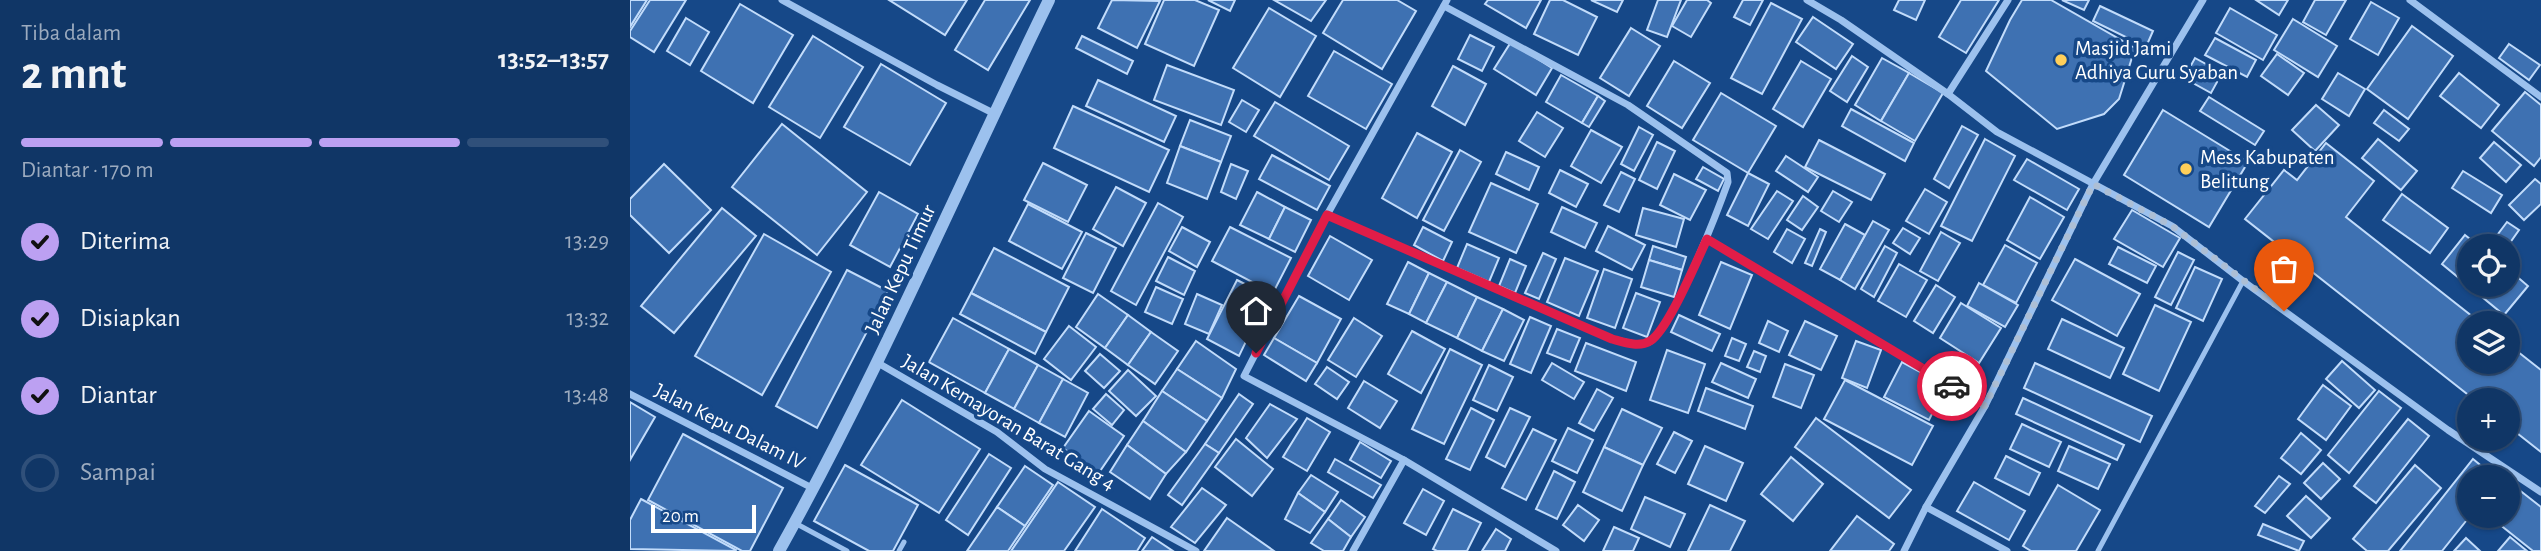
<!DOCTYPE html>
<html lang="id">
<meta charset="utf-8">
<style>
:root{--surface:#103666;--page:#1e416f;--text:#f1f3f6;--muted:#9cabbf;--line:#30507a;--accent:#bca0f2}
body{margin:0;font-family:"Alegreya Sans",sans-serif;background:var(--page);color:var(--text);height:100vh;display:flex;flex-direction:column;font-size:26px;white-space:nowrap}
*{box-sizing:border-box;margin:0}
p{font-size:23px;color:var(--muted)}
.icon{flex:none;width:38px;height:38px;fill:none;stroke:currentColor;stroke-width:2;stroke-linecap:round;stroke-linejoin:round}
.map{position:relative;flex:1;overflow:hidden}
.sheet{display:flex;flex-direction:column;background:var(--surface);width:630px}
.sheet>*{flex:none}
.buttons{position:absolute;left:1827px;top:234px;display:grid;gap:14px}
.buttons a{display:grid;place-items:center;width:63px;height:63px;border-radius:50%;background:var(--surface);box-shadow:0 2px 5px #0004,0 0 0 2px var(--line);font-size:35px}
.scale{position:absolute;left:21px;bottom:18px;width:105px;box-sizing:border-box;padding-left:7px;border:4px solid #fff;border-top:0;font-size:19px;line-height:24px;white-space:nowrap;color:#fff;-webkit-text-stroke:5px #164888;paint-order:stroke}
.pin{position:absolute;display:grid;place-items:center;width:60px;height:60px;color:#fff;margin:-72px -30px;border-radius:50% 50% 50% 0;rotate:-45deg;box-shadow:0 0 7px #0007}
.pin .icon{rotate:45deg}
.courier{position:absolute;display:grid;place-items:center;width:70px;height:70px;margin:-35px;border:5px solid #e11d48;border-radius:50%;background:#fff;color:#222;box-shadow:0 2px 9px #0007}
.summary em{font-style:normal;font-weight:600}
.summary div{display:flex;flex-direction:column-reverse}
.summary{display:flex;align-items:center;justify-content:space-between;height:119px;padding:0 21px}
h1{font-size:46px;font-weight:600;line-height:52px}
.bar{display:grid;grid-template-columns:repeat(4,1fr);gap:10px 7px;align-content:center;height:84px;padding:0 21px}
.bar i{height:9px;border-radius:5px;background:var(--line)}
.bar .selected{background:var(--accent)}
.bar p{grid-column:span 4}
ol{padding:0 21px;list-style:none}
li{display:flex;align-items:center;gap:21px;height:77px}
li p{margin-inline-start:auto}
li .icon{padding:7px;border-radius:50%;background:var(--accent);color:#111;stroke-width:4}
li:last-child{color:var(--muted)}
li i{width:38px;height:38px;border:4px solid var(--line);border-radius:50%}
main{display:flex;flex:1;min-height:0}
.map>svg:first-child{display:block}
.building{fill:#3e71b2;stroke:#c2dcfb;stroke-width:2}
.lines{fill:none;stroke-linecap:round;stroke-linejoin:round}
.service{stroke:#9cc1ee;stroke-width:5}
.minor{stroke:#9cc1ee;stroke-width:7}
.tertiary{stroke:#9cc1ee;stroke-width:12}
.done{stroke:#adbfd5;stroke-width:7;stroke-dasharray:0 12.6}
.route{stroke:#e11d48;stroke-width:9}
.poi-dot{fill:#ffcf5a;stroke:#164888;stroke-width:2.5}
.labels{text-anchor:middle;stroke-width:7;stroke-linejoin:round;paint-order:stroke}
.poi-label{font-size:21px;fill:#fff;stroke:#164888;text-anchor:start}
.street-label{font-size:21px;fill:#fff;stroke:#164888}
</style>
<main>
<section class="sheet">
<div class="summary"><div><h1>2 mnt</h1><p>Tiba dalam</p></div><em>13:52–13:57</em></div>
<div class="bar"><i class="selected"></i><i class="selected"></i><i class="selected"></i><i></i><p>Diantar · 170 m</p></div>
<ol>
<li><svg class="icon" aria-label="check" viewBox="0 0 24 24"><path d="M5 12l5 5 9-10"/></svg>Diterima<p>13:29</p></li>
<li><svg class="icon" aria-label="check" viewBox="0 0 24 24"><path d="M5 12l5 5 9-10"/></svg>Disiapkan<p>13:32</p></li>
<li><svg class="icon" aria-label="check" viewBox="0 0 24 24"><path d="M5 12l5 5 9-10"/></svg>Diantar<p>13:48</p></li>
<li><i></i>Sampai</li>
</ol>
</section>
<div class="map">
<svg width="1911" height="551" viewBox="0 0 1911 551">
<rect width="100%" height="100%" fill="#164888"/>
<g class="building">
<polygon points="0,0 17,0 0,27"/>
<polygon points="20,0 56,0 24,52 0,37 0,31"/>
<polygon points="259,0 337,0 315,35"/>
<polygon points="355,0 400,0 358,70 325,50"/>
<polygon points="482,0 530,1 507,48 468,28"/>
<polygon points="534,0 565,0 589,10 564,66 515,44"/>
<polygon points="578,0 605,0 600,11"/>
<polygon points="644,0 696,0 681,21"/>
<polygon points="713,0 767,0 786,11 752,69 693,33"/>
<polygon points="858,0 911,0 896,28 855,4"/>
<polygon points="920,0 933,0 967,17 948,55 904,34"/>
<polygon points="961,0 993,0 987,12"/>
<polygon points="1028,0 1051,0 1037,37 1017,30"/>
<polygon points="1057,0 1077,0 1081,3 1061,37 1042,26"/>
<polygon points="1113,0 1133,0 1120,25 1104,17"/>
<polygon points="1269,0 1295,0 1286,20 1264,10"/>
<polygon points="1331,0 1369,0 1336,53 1309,37"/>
<polygon points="1392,0 1421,0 1505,48 1489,99 1474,114 1427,129 1356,71 1380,20"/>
<polygon points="1432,0 1459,0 1454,10"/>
<polygon points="1626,0 1658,0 1649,15"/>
<polygon points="1685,0 1716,0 1696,35 1673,22"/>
<polygon points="1741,2 1769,18 1748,55 1720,39"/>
<polygon points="1141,3 1172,19 1132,94 1101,78"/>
<polygon points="110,4 163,35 123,103 71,71"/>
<polygon points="1470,6 1523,31 1516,47 1463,21"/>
<polygon points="639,8 686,36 650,97 603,68"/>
<polygon points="1600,8 1647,35 1633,60 1586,33"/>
<polygon points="1183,17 1223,44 1206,69 1166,42"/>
<polygon points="56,18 79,32 60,65 37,51"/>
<polygon points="1663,19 1707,46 1688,77 1644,50"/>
<polygon points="1782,26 1823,56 1778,119 1737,89"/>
<polygon points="1001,28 1030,46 999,96 970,78"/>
<polygon points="840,35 864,47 852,71 828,59"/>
<polygon points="183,36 233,67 190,138 139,107"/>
<polygon points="452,36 503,61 497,74 446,48"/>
<polygon points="1585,38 1626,60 1617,77 1575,55"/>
<polygon points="881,42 922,68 906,95 864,69"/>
<polygon points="1879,44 1910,65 1899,80 1869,58"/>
<polygon points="704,51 762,84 736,129 678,96"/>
<polygon points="1647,54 1674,73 1658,95 1631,76"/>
<polygon points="1222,56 1238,67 1217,102 1200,91"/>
<polygon points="1252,58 1279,73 1251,121 1225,105"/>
<polygon points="1565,58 1592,73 1581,93 1554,78"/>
<polygon points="1044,61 1080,83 1052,128 1017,106"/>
<polygon points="1171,61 1201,79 1173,127 1143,109"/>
<polygon points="251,64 316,103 280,165 214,127"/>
<polygon points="537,65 604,90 591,125 524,100"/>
<polygon points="823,66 856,84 835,125 802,106"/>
<polygon points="1279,73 1313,93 1285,141 1251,121"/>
<polygon points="1708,73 1735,89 1719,116 1692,99"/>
<polygon points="1829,73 1869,105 1851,128 1810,96"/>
<polygon points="931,75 968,96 952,123 916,102"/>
<polygon points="468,80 546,116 534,142 456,106"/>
<polygon points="1895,92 1911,105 1911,157 1904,166 1862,131"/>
<polygon points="1091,93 1146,126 1118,173 1063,140"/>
<polygon points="968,96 975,101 959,127 952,123"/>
<polygon points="1579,97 1634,131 1625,145 1570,111"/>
<polygon points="612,100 629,110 616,132 599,122"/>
<polygon points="645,102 719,146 699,180 624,136"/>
<polygon points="1686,105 1709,125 1685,151 1662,130"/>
<polygon points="443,106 539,150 519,192 424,148"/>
<polygon points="1221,109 1284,143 1275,161 1212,126"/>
<polygon points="1533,110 1618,162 1579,227 1494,175"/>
<polygon points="1754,110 1779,129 1769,141 1744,123"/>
<polygon points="907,112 933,128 915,157 889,141"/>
<polygon points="560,120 601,136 591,162 550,146"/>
<polygon points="152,124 237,192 187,255 102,187"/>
<polygon points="1332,126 1348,135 1319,188 1304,179"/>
<polygon points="1009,127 1023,135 1004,171 991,164"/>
<polygon points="961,130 992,147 971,183 941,166"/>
<polygon points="787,133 822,152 787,218 752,198"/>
<polygon points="1355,139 1385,156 1342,241 1311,226"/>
<polygon points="1748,139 1787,171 1771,190 1732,158"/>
<polygon points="1189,140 1255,174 1241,200 1175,167"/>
<polygon points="1027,142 1045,151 1027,189 1009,180"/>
<polygon points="1864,142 1891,165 1876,182 1850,158"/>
<polygon points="1696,143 1744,181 1716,217 1852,324 1839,324 1839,362 1878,362 1878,344 1911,370 1911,452 1878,426 1878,401 1846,401 1615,219 1654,170 1667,180"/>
<polygon points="550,146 591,162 577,199 537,183"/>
<polygon points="830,150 851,162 814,231 793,220"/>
<polygon points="876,152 909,167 899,190 866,174"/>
<polygon points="642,155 700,186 687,210 629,179"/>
<polygon points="1156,156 1188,177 1178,192 1146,171"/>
<polygon points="1397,159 1449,189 1437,210 1384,180"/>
<polygon points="413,163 457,185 438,222 394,200"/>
<polygon points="34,164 81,210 39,253 0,215 0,199"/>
<polygon points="601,164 618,171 606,199 591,192"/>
<polygon points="1073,167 1094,179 1088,191 1066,179"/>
<polygon points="930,170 958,184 946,207 919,193"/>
<polygon points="1833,171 1872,195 1861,213 1822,188"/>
<polygon points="991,172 1005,179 989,212 974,205"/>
<polygon points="1118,173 1139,184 1118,226 1097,215"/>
<polygon points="1044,174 1076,190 1060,220 1030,205"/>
<polygon points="1905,179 1911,184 1911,204 1894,220 1879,205"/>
<polygon points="861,183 908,204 886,253 839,232"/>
<polygon points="486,187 516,203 493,246 463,229"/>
<polygon points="1295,189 1317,202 1299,234 1276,221"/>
<polygon points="1147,191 1163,201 1138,239 1121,229"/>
<polygon points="1203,191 1222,202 1209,222 1191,211"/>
<polygon points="249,192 288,214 260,267 220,245"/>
<polygon points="627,192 655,207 639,239 610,225"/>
<polygon points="1772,194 1818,228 1800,253 1753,220"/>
<polygon points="1173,196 1188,207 1172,230 1157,220"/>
<polygon points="1400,197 1434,217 1410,259 1377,240"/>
<polygon points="528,203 553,217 506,305 481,291"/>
<polygon points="398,204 452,232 432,269 379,241"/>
<polygon points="655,207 681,220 665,252 639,239"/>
<polygon points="932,207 967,223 955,248 921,232"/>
<polygon points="92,208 126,236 44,333 11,306"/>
<polygon points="1013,208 1054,219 1046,247 1006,235"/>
<polygon points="1502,210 1550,238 1533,267 1484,239"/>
<polygon points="1243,221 1259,230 1225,289 1210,280"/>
<polygon points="1877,222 1889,230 1877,247 1869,247 1862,242"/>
<polygon points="1215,224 1235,235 1210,280 1190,269"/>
<polygon points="978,226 1015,245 1002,270 966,251"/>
<polygon points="552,227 580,242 567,267 539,251"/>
<polygon points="600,227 661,258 643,293 582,261"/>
<polygon points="793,227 822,242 813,261 784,245"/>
<polygon points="1273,228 1290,238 1280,254 1263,243"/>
<polygon points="1157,229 1175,239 1162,263 1144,252"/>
<polygon points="1190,229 1196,232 1182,266 1175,263"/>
<polygon points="1311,232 1330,243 1308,281 1290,271"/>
<polygon points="456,233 486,248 463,293 433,278"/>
<polygon points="134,234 201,272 132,395 65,356"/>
<polygon points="1835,235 1850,247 1839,247 1839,285 1878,285 1878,269 1898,286 1874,315 1812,264"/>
<polygon points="700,236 742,260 719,300 678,276"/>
<polygon points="837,244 869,258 859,282 827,268"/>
<polygon points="1375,245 1407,263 1386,303 1353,285"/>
<polygon points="1023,246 1056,257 1052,270 1019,260"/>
<polygon points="1255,246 1267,253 1244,297 1231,289"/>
<polygon points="1488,247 1526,266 1517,283 1479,264"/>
<polygon points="364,248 439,287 416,332 341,293"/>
<polygon points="1548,252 1564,260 1541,305 1525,297"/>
<polygon points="913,253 926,259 909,299 895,293"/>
<polygon points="538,257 565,271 554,295 526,281"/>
<polygon points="935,258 968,271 949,316 917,302"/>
<polygon points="880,259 896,266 885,293 869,286"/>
<polygon points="1445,259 1510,294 1487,336 1422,300"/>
<polygon points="1019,260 1052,270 1044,297 1011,287"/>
<polygon points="778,262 799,273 779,314 757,304"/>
<polygon points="1091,262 1122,275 1100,329 1069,315"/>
<polygon points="1269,264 1297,280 1276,317 1248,301"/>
<polygon points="1565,267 1592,279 1573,321 1546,308"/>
<polygon points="974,269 1002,279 985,328 957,318"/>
<polygon points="217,270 258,291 187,428 146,406"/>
<polygon points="799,273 817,282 796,323 779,314"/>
<polygon points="607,280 638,296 609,356 577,339"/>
<polygon points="817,282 847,297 827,338 796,323"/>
<polygon points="1349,283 1388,305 1375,327 1337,306"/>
<polygon points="1306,285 1325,297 1303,333 1284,321"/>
<polygon points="526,287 553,299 542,324 515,312"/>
<polygon points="341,293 416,332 405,354 330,314"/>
<polygon points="1006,293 1030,302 1017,337 993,328"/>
<polygon points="468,294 498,315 475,348 446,327"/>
<polygon points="567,294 592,305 579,334 555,324"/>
<polygon points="669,296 711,319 687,363 644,338"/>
<polygon points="847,297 873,309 852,351 827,338"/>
<polygon points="1331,303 1371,328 1349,363 1310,338"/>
<polygon points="1525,305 1561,322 1529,391 1493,374"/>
<polygon points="873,309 894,320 874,361 852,351"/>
<polygon points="498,315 521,332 498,365 475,348"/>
<polygon points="1049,315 1090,334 1082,351 1041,332"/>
<polygon points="900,317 921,326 901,373 880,364"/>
<polygon points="323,318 379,349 355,393 299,362"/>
<polygon points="724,318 752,336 726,377 698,360"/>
<polygon points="1432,319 1494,348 1480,378 1418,349"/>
<polygon points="1138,321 1158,331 1149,352 1129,343"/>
<polygon points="1175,321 1207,336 1191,370 1159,355"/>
<polygon points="439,326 466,347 441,380 414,359"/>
<polygon points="927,329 950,338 940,362 917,353"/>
<polygon points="782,331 815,349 791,393 758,374"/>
<polygon points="521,332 548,351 525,384 498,365"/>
<polygon points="644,338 687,363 676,381 634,355"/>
<polygon points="1102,338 1116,344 1109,361 1095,356"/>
<polygon points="566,341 606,369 592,398 547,369"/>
<polygon points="1226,341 1251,350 1237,388 1212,378"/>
<polygon points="956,343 1006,362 996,391 945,371"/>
<polygon points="379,349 408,365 384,409 355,393"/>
<polygon points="820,349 852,365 814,444 782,429"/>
<polygon points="1037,350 1075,364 1058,413 1020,400"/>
<polygon points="1124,351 1136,356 1130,372 1117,367"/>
<polygon points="470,354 490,371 474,388 455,371"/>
<polygon points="1712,361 1745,390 1729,408 1696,379"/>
<polygon points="1272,362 1316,386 1299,420 1254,397"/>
<polygon points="922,363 954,382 944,399 912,380"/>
<polygon points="1091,363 1126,379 1118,398 1082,382"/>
<polygon points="1405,363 1522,416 1510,442 1394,388"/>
<polygon points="1155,364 1184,375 1171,408 1143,397"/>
<polygon points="408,365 433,379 409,423 384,409"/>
<polygon points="859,365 883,377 867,411 843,400"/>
<polygon points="697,367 719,382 707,399 685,384"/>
<polygon points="547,369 592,398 577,421 532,391"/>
<polygon points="498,370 526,396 506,416 479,391"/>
<polygon points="433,379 458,393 435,437 409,423"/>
<polygon points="1215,380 1303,426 1282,465 1194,419"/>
<polygon points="734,381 767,401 750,428 718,408"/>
<polygon points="1693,385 1721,406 1696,440 1668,419"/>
<polygon points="1076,388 1123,406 1115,429 1068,411"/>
<polygon points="967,389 983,398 964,431 949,423"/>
<polygon points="532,391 577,421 556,452 513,421"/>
<polygon points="1749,391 1771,408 1719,473 1698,455"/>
<polygon points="476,394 494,410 482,425 463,409"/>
<polygon points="609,394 623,404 589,453 575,444"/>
<polygon points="1393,398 1494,445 1487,460 1386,414"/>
<polygon points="272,400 350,449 309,513 231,465"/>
<polygon points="0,402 25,417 0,460"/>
<polygon points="640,404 667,419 637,458 616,438"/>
<polygon points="841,408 864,420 840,470 816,459"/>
<polygon points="880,408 900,417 875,467 856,457"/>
<polygon points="992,409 1032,428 1013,465 974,447"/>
<polygon points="459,411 494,436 468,474 433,448"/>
<polygon points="677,418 700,432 677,471 653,457"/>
<polygon points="1186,418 1281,490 1259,518 1165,447"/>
<polygon points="1778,419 1799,436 1746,503 1724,486"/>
<polygon points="513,421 556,452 536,474 497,445"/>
<polygon points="1392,424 1431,442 1419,467 1380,449"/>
<polygon points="938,428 963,440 947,473 922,461"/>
<polygon points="903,429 926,440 896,500 872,488"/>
<polygon points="1044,432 1062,441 1045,473 1027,464"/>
<polygon points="1671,433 1691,450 1671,474 1651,458"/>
<polygon points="53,434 153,488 120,551 112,551 18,500"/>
<polygon points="606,439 643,469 622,496 585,467"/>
<polygon points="730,442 761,461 751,478 720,460"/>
<polygon points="575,444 589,453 552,505 538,495"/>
<polygon points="497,445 536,474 520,499 480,472"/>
<polygon points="1075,446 1113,463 1096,501 1058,484"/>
<polygon points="1439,446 1480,464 1468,489 1428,471"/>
<polygon points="974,447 1013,465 992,511 953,492"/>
<polygon points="359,454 381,468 338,535 316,520"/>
<polygon points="1376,456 1410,473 1399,495 1365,478"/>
<polygon points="1161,457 1193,484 1163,521 1131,494"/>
<polygon points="705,459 751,485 743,498 698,472"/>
<polygon points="1843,459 1866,478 1839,478 1840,516 1812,551 1770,551"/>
<polygon points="1693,463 1710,479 1691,499 1674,483"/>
<polygon points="215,465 288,505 263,551 239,551 184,521"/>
<polygon points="1785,465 1811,488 1758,551 1737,551 1723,539"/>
<polygon points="395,466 423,485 395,526 367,507"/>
<polygon points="924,471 945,482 927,519 906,509"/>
<polygon points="681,475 708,492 695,512 668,493"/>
<polygon points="1649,476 1660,484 1635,513 1625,506"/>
<polygon points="428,482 465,507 434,551 381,551"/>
<polygon points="1344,482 1395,511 1379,540 1327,511"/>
<polygon points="1879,482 1911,507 1911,551 1903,551 1859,516 1878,516"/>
<polygon points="1428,485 1470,510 1446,551 1401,551 1393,546"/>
<polygon points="572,488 596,505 565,543 541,527"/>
<polygon points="793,489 814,501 796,535 774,523"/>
<polygon points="668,493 695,512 680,533 655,519"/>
<polygon points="1676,496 1700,518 1681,538 1657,516"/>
<polygon points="1015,497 1055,514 1040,547 1001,529"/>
<polygon points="11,499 106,550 105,551 0,549 0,520"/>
<polygon points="711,500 735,517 721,537 698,519"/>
<polygon points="948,505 969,520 954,541 933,525"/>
<polygon points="1080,505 1115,521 1100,551 1058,551"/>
<polygon points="367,507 395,526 378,551 337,551"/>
<polygon points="472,509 515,538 507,551 445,551"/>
<polygon points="823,509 851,523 837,551 807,551 803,549"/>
<polygon points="1227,516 1264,544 1259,551 1200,551"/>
<polygon points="597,518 644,551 574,551"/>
<polygon points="698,519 721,537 713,551 694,551 681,543"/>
<polygon points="1633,524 1674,541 1669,551 1628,535"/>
<polygon points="984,527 1009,538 1003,551 973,551"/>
<polygon points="866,529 881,539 875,551 852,551"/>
<polygon points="522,537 543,551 512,551"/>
<polygon points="1880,537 1897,551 1868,551"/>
<polygon points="1836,538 1850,551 1824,551"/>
</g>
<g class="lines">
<g class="service">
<polyline points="165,523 217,551"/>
<polyline points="269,551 274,542"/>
<polyline points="1468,551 1613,281"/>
</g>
<g class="minor">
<polyline points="152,0 307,85 363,113"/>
<polyline points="817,0 697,215 614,376 774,460 926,551"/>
<polyline points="1177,0 1211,20 1318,94 1367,132 1542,226 1613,281 1818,430 1911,492"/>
<polyline points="1780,0 1911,97"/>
<polyline points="1318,94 1378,0"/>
<path d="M697,215l285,124c11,2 27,8 37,3 23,-12 69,-132 79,-160l-1,-9 -99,-68 -184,-99"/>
<polyline points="1077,239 1355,406"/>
<polyline points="248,363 367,432 415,469 566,551"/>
<polyline points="0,394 184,489"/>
<polyline points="1296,507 1377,551"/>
<polyline points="723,551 774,460"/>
<polyline points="1274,551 1296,507 1355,406 1463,184 1573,0"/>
</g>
<path class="tertiary" d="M149,551c100,-179 180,-367 270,-551"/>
</g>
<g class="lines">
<polyline class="done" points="1322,386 1355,406 1463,184 1542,226 1654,311"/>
<path class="route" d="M626,353l71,-138 285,124c11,3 27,9 38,2 18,-11 47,-81 57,-102l245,147"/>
</g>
<g class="poi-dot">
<circle cx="1431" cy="60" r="7"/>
<circle cx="1556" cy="169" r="7"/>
</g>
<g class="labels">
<g class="poi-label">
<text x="1445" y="55">Masjid Jami<tspan x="1445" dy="24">Adhiya Guru Syaban</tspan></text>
<text x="1570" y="164">Mess Kabupaten<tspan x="1570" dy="24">Belitung</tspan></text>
</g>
<g class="street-label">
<text transform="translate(270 269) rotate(-65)" y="7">Jalan Kepu Timur</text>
<text transform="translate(379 422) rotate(31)" y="7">Jalan Kemayoran Barat Gang 4</text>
<text transform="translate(100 426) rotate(27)" y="7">Jalan Kepu Dalam IV</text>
</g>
</g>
</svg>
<div class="buttons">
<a><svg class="icon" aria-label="locate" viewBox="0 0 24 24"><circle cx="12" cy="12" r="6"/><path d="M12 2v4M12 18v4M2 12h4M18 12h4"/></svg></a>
<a><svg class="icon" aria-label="layers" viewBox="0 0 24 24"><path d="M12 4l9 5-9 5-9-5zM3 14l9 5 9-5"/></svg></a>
<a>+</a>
<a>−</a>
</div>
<div class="scale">20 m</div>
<div class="pin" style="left:1654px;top:311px;background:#ea580c"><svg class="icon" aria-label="bag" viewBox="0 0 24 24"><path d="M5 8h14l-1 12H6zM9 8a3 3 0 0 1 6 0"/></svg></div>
<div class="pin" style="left:626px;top:353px;background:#1f2937"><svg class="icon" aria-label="home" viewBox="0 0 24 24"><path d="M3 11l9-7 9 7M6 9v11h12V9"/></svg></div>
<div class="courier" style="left:1322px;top:386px"><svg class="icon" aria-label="car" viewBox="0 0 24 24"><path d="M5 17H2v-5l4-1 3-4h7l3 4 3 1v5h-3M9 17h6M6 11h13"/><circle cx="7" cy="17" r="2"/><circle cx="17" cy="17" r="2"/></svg></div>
</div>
</main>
